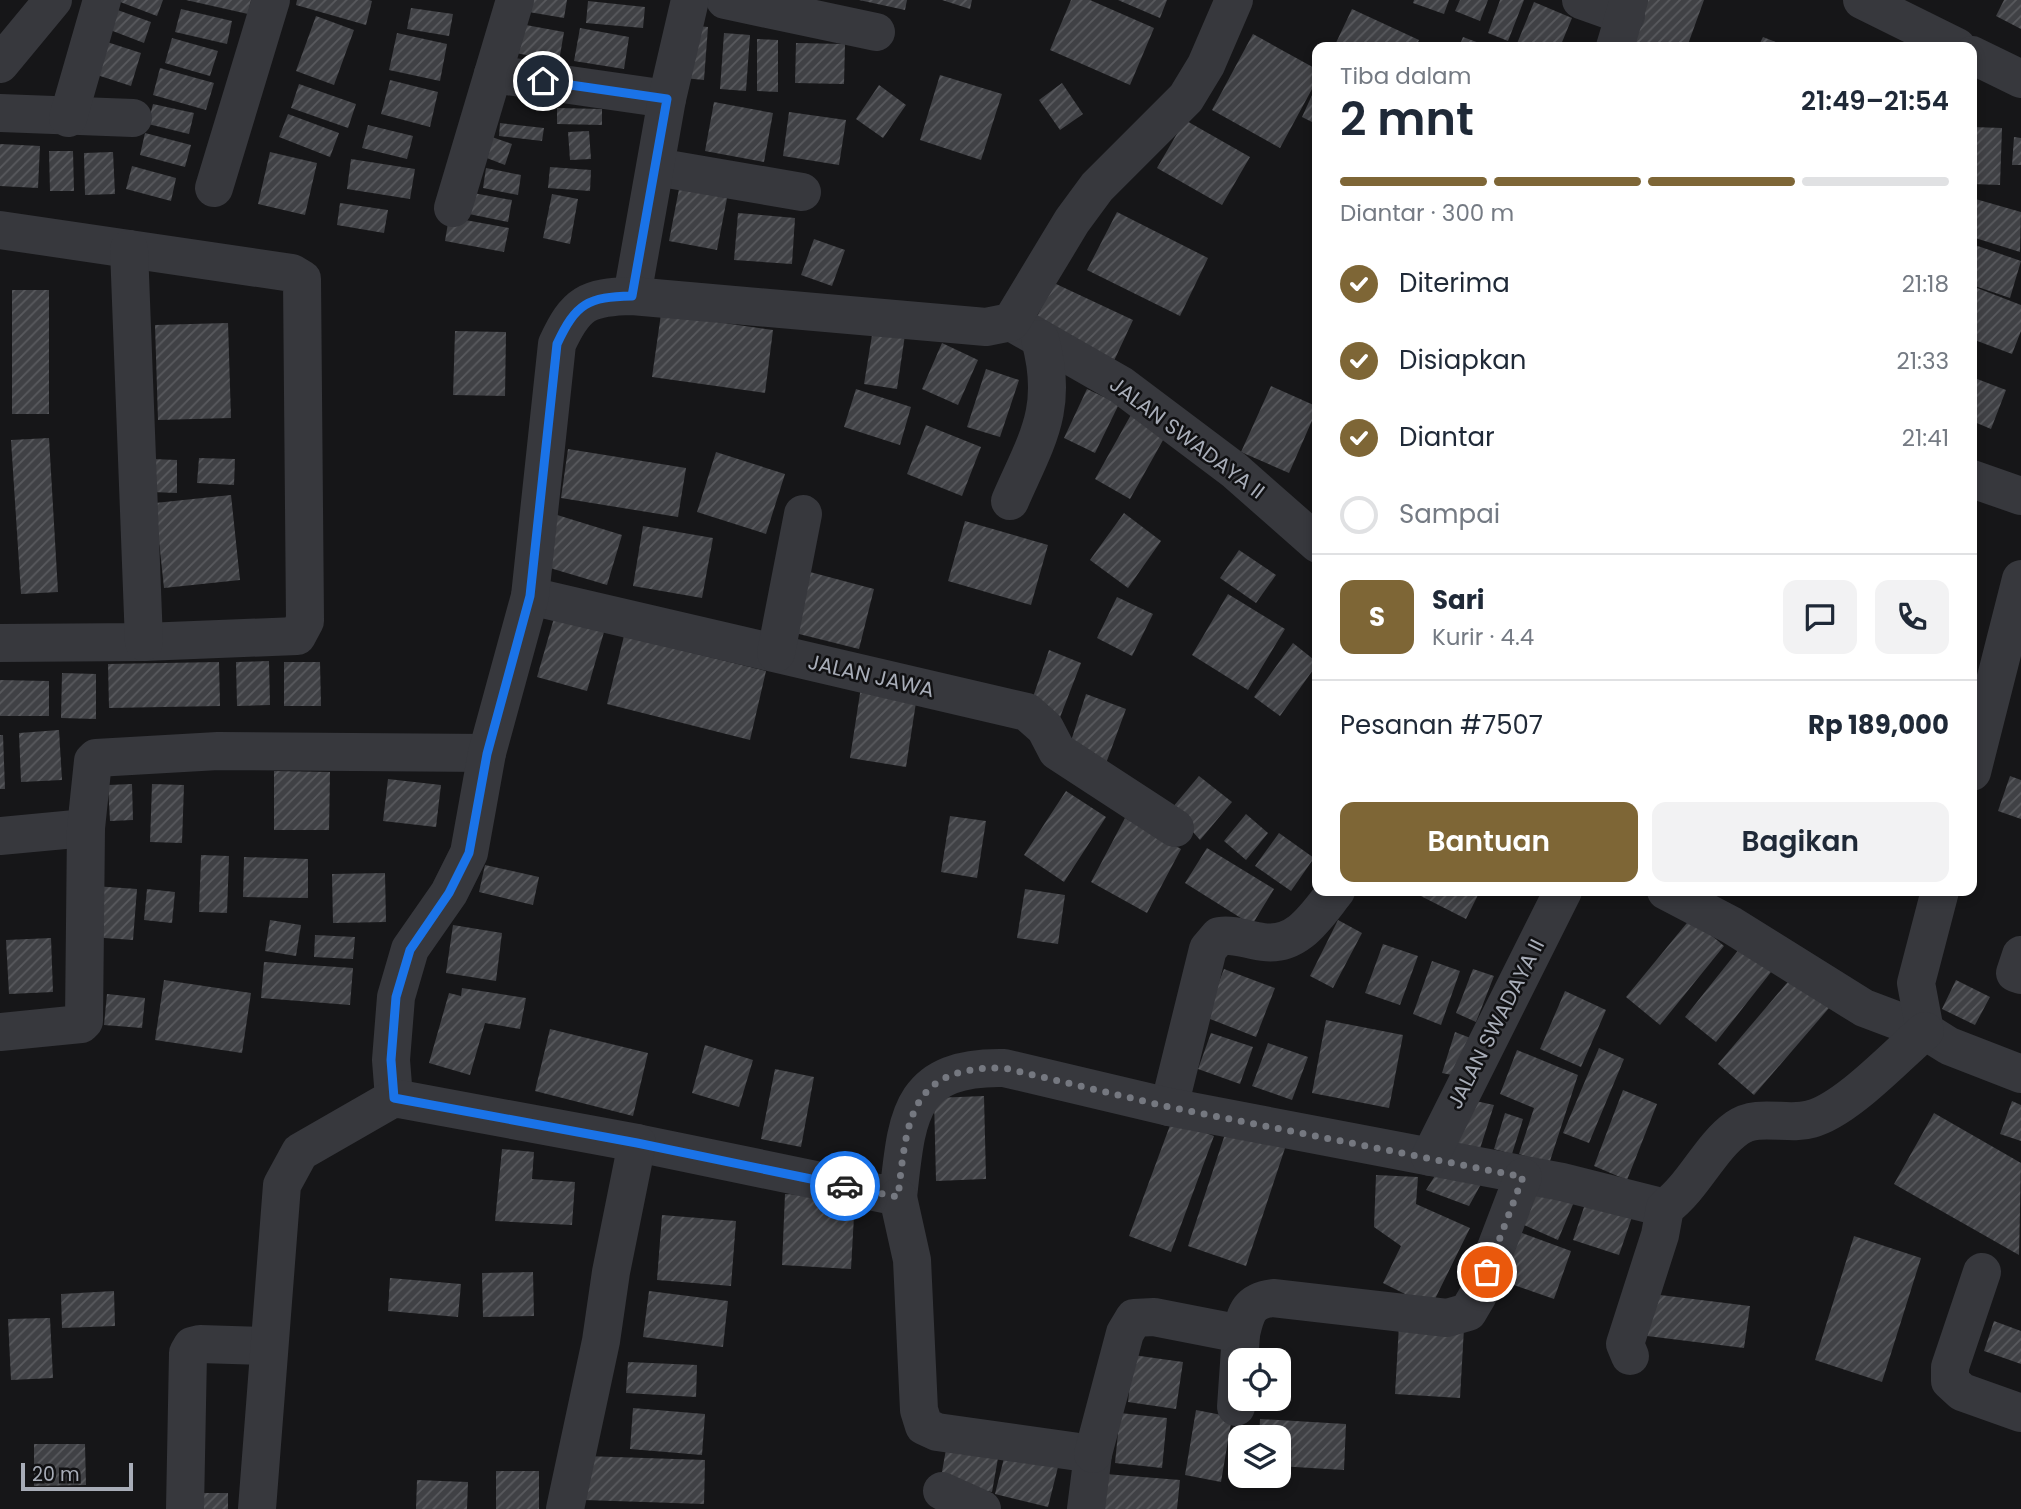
<!DOCTYPE html>
<html lang="id">
<meta charset="utf-8">
<style>
:root{--surface:#fff;--page:#f2f2f3;--text:#1f2937;--muted:#747a83;--line:#e0e1e3;--accent:#7e6636}
body{margin:0;font-family:Poppins,sans-serif;background:var(--page);color:var(--text);height:100vh;display:flex;flex-direction:column;font-size:26px;white-space:nowrap}
*{box-sizing:border-box;margin:0}
p{font-size:23px;color:var(--muted)}
.icon{flex:none;width:38px;height:38px;fill:none;stroke:currentColor;stroke-width:2;stroke-linecap:round;stroke-linejoin:round}
.map{position:relative;flex:1;overflow:hidden}
.panel{position:absolute;left:1312px;top:42px;width:665px;height:854px;display:flex;flex-direction:column;background:var(--surface);border-radius:14px;box-shadow:0 4px 10px #0003}
.panel>*{flex:none}
.tools{position:absolute;left:1228px;top:1348px;display:grid;gap:14px}
.tools a{display:grid;place-items:center;width:63px;height:63px;border-radius:14px;background:var(--surface);box-shadow:0 4px 10px #0003;font-size:35px}
.scale{position:absolute;left:21px;bottom:18px;width:112px;box-sizing:border-box;padding-left:7px;border:4px solid #a8adb8;border-top:0;font-size:19px;line-height:24px;white-space:nowrap;color:#a8adb8;-webkit-text-stroke:5px #111113;paint-order:stroke}
.pin{position:absolute;display:grid;place-items:center;width:60px;height:60px;color:#fff;margin:-30px;border:4px solid #fff;border-radius:50%;box-shadow:0 2px 7px #0007}
.courier{position:absolute;display:grid;place-items:center;width:70px;height:70px;margin:-35px;border:5px solid #1a73e8;border-radius:50%;background:#fff;color:#222;box-shadow:0 2px 9px #0007}
.overview em{font-style:normal;font-weight:600}
.overview div{display:flex;flex-direction:column-reverse}
.overview{display:flex;align-items:center;justify-content:space-between;height:119px;padding:0 28px}
h1{font-size:46px;font-weight:600;line-height:52px}
.bar{display:grid;grid-template-columns:repeat(4,1fr);gap:10px 7px;align-content:center;height:84px;padding:0 28px}
.bar i{height:9px;border-radius:5px;background:var(--line)}
.bar .current{background:var(--accent)}
.bar p{grid-column:span 4}
.line{display:flex;align-items:center;gap:18px;padding:0 28px;border-top:2px solid var(--line)}
.line div{flex:1}
.round{display:grid;place-items:center;flex:none;width:74px;height:74px;border-radius:14px;background:var(--page)}
ol{padding:0 28px;list-style:none}
li{display:flex;align-items:center;gap:21px;height:77px}
li p{margin-inline-start:auto}
li .icon{padding:7px;border-radius:50%;background:var(--accent);color:#fff;stroke-width:4}
li:last-child{color:var(--muted)}
li i{width:38px;height:38px;border:4px solid var(--line);border-radius:50%}
.cta{display:flex;gap:14px;margin-top:auto;padding:14px 28px}
.cta a{flex:1;height:80px;border-radius:14px;background:var(--accent);color:#fff;font-size:28px;font-weight:600;line-height:80px;text-align:center}
.cta a+a{background:var(--page);color:var(--text)}
.map>svg:first-child{display:block}
.building{fill:url(#building-hatch)}
.lines{fill:none;stroke-linecap:round;stroke-linejoin:round}
.minor{stroke:#37383d;stroke-width:38}
.done{stroke:#757880;stroke-width:7;stroke-dasharray:0 12.6}
.route{stroke:#1a73e8;stroke-width:9}
.labels{text-anchor:middle;stroke-width:5;stroke-linejoin:round;paint-order:stroke}
.street-label{font-size:21px;fill:#a8adb8;stroke:#111113}
</style>
<div class="map">
<svg width="2021" height="1509" viewBox="0 0 2021 1509">
<defs>
<pattern id="building-hatch" width="6" height="6" patternUnits="userSpaceOnUse" patternTransform="scale(1.75)"><rect width="6" height="6" fill="#404145"/><path d="M-1 1l2-2M0 6l6-6M5 7l2-2" fill="none" stroke="#595a5e"/></pattern>
</defs>
<rect width="100%" height="100%" fill="#161618"/>
<g class="building">
<polygon points="115,0 163,0 157,16"/>
<polygon points="186,0 251,0 248,14"/>
<polygon points="297,0 369,0 372,1 366,25 296,5"/>
<polygon points="525,0 567,0 564,18 523,11"/>
<polygon points="859,0 907,0 905,10"/>
<polygon points="942,0 972,0 970,9"/>
<polygon points="1071,0 1090,0 1154,28 1130,85 1050,50"/>
<polygon points="1118,0 1167,0 1160,18"/>
<polygon points="1414,0 1449,0 1444,14 1413,3"/>
<polygon points="1460,0 1488,0 1480,21 1455,11"/>
<polygon points="1500,0 1524,0 1508,41 1488,33"/>
<polygon points="1648,0 1704,0 1687,47 1630,47"/>
<polygon points="2004,0 2021,0 2021,29 1996,16"/>
<polygon points="588,1 645,7 643,28 586,23"/>
<polygon points="1534,2 1572,18 1560,47 1516,46"/>
<polygon points="112,8 151,22 144,43 105,28"/>
<polygon points="411,8 453,14 449,36 407,29"/>
<polygon points="181,9 232,21 227,44 175,32"/>
<polygon points="1352,9 1419,40 1416,47 1334,47"/>
<polygon points="316,16 354,30 334,85 296,71"/>
<polygon points="515,23 564,32 559,61 510,52"/>
<polygon points="688,25 708,27 704,80 684,78"/>
<polygon points="580,28 629,37 624,69 574,61"/>
<polygon points="397,33 447,44 440,81 389,70"/>
<polygon points="724,33 750,35 746,91 720,89"/>
<polygon points="1253,34 1318,70 1318,78 1280,148 1212,110"/>
<polygon points="1463,37 1490,47 1459,47"/>
<polygon points="1763,37 1788,47 1758,47"/>
<polygon points="172,38 218,51 210,76 165,63"/>
<polygon points="757,39 778,40 778,92 757,91"/>
<polygon points="104,41 141,53 131,86 94,74"/>
<polygon points="796,43 845,44 844,84 795,83"/>
<polygon points="160,68 214,83 206,110 153,95"/>
<polygon points="940,75 1002,94 981,160 920,140"/>
<polygon points="390,80 438,92 430,127 381,114"/>
<polygon points="1318,82 1318,125 1302,117"/>
<polygon points="1062,83 1083,114 1060,130 1039,100"/>
<polygon points="299,84 356,104 348,128 291,108"/>
<polygon points="879,85 906,105 883,138 856,119"/>
<polygon points="714,102 773,113 764,162 705,151"/>
<polygon points="153,104 194,113 189,134 148,124"/>
<polygon points="557,108 602,109 602,125 557,124"/>
<polygon points="789,112 846,120 839,165 783,156"/>
<polygon points="288,114 339,133 330,157 279,137"/>
<polygon points="1185,120 1250,157 1222,205 1157,168"/>
<polygon points="500,123 544,128 542,141 499,136"/>
<polygon points="368,125 413,136 407,159 362,148"/>
<polygon points="1972,127 2002,128 2000,185 1972,184"/>
<polygon points="589,131 591,159 570,160 568,132"/>
<polygon points="145,133 191,145 185,167 140,155"/>
<polygon points="486,135 512,144 505,165 479,155"/>
<polygon points="2014,137 2021,138 2021,165 2012,165"/>
<polygon points="0,144 40,146 38,188 0,186"/>
<polygon points="49,151 73,151 74,191 50,191"/>
<polygon points="113,152 115,194 85,195 84,153"/>
<polygon points="270,152 317,163 305,215 258,204"/>
<polygon points="351,159 415,169 410,199 347,189"/>
<polygon points="132,166 176,178 171,201 126,189"/>
<polygon points="550,167 591,170 590,191 548,188"/>
<polygon points="486,168 521,175 518,195 483,188"/>
<polygon points="679,189 727,198 717,250 669,241"/>
<polygon points="473,193 512,200 508,222 469,214"/>
<polygon points="552,194 578,199 570,244 543,238"/>
<polygon points="1972,198 2021,212 2020,252 1972,237"/>
<polygon points="340,203 388,210 384,233 337,225"/>
<polygon points="1117,212 1208,258 1180,316 1087,270"/>
<polygon points="738,213 795,218 792,264 734,260"/>
<polygon points="449,217 509,228 504,252 445,241"/>
<polygon points="814,239 845,250 832,286 801,275"/>
<polygon points="1972,244 2021,261 2010,298 1972,285"/>
<polygon points="1054,283 1133,320 1112,365 1034,322"/>
<polygon points="1972,286 2021,305 2021,331 2012,354 1972,339"/>
<rect x="12" y="290" width="37" height="124"/>
<polygon points="661,314 773,330 765,393 652,377"/>
<polygon points="228,323 231,418 158,420 155,325"/>
<polygon points="874,323 906,328 897,389 864,384"/>
<polygon points="455,331 506,332 505,396 453,395"/>
<polygon points="942,343 978,360 958,405 922,389"/>
<polygon points="986,369 1019,380 1000,437 967,427"/>
<polygon points="1972,377 2006,390 1991,429 1972,421"/>
<polygon points="1271,386 1318,407 1289,473 1241,452"/>
<polygon points="856,389 911,407 900,445 844,427"/>
<polygon points="1087,389 1119,404 1095,453 1064,438"/>
<polygon points="1132,413 1167,433 1130,499 1095,479"/>
<polygon points="926,425 981,447 962,496 907,474"/>
<polygon points="49,438 58,592 21,594 11,440"/>
<polygon points="568,449 686,468 678,517 561,498"/>
<polygon points="716,452 785,474 766,534 697,512"/>
<polygon points="199,458 235,459 234,485 197,483"/>
<polygon points="152,459 177,460 177,493 152,492"/>
<polygon points="231,495 240,580 164,588 155,503"/>
<polygon points="1124,513 1161,541 1128,588 1090,560"/>
<polygon points="554,514 622,535 607,585 540,565"/>
<polygon points="965,521 1048,545 1031,605 948,581"/>
<polygon points="643,526 713,538 702,598 633,586"/>
<polygon points="1239,550 1276,575 1256,603 1220,578"/>
<polygon points="810,572 874,589 859,649 795,633"/>
<polygon points="1228,594 1285,629 1248,690 1192,655"/>
<polygon points="1117,597 1153,614 1132,656 1097,638"/>
<polygon points="554,618 604,632 587,691 537,677"/>
<polygon points="624,636 766,671 750,740 607,704"/>
<polygon points="1293,643 1318,663 1280,716 1254,697"/>
<polygon points="1049,650 1081,663 1059,720 1032,700"/>
<polygon points="269,661 270,705 237,706 236,662"/>
<polygon points="219,662 220,706 109,708 108,664"/>
<polygon points="284,662 320,662 321,706 284,706"/>
<polygon points="62,673 96,674 96,719 61,718"/>
<polygon points="0,680 49,681 49,716 0,716"/>
<polygon points="861,687 917,696 906,767 850,758"/>
<polygon points="1086,694 1126,709 1105,766 1071,741"/>
<polygon points="59,730 62,780 21,782 19,733"/>
<polygon points="0,735 3,735 5,789 0,789"/>
<polygon points="274,771 330,772 329,830 274,830"/>
<polygon points="1199,776 1232,802 1200,840 1172,808"/>
<polygon points="2010,776 2021,780 2021,819 1998,811"/>
<polygon points="388,779 441,785 436,827 383,821"/>
<polygon points="132,784 133,820 110,821 108,785"/>
<polygon points="152,784 184,785 182,843 150,842"/>
<polygon points="1066,791 1106,817 1064,882 1024,855"/>
<polygon points="1246,814 1268,833 1246,860 1224,841"/>
<polygon points="950,816 986,821 977,878 941,872"/>
<polygon points="1125,818 1181,849 1147,913 1091,882"/>
<polygon points="1279,833 1314,858 1291,891 1255,866"/>
<polygon points="1207,848 1274,889 1252,925 1185,883"/>
<polygon points="201,855 229,856 227,913 199,912"/>
<polygon points="244,857 308,859 308,898 243,897"/>
<polygon points="485,865 539,877 533,905 479,892"/>
<polygon points="385,873 386,922 333,923 332,874"/>
<polygon points="94,886 137,889 133,940 90,937"/>
<polygon points="147,889 175,892 172,923 144,920"/>
<polygon points="1025,889 1065,895 1058,944 1017,938"/>
<polygon points="1411,891 1480,891 1466,919"/>
<polygon points="1691,918 1724,946 1660,1025 1626,997"/>
<polygon points="270,920 301,925 296,956 265,951"/>
<polygon points="1338,920 1362,933 1333,988 1310,976"/>
<polygon points="453,925 502,933 496,981 446,973"/>
<polygon points="315,935 355,937 353,959 314,957"/>
<polygon points="51,938 53,992 9,994 6,940"/>
<polygon points="1744,943 1775,967 1716,1042 1685,1017"/>
<polygon points="1383,944 1418,956 1400,1005 1365,993"/>
<polygon points="1432,961 1460,971 1441,1025 1413,1014"/>
<polygon points="264,962 353,968 350,1005 261,998"/>
<polygon points="1224,969 1275,988 1256,1037 1205,1017"/>
<polygon points="1473,969 1494,976 1476,1022 1456,1013"/>
<polygon points="1792,977 1829,1008 1754,1095 1718,1064"/>
<polygon points="164,980 251,993 242,1053 155,1040"/>
<polygon points="1956,980 1990,997 1975,1025 1942,1009"/>
<polygon points="462,988 526,998 520,1029 485,1023 470,1075 429,1063 449,993 461,996"/>
<polygon points="1565,991 1606,1010 1581,1067 1540,1049"/>
<polygon points="107,994 145,998 142,1028 104,1025"/>
<polygon points="1326,1020 1403,1035 1389,1108 1312,1093"/>
<polygon points="550,1029 648,1053 633,1116 535,1091"/>
<polygon points="1455,1032 1473,1039 1457,1076 1442,1073"/>
<polygon points="1211,1033 1253,1047 1240,1084 1198,1069"/>
<polygon points="1268,1043 1308,1057 1292,1100 1252,1086"/>
<polygon points="705,1045 753,1060 739,1107 692,1093"/>
<polygon points="1599,1048 1624,1059 1589,1143 1563,1133"/>
<polygon points="1517,1050 1578,1075 1549,1164 1519,1154 1534,1108 1500,1094"/>
<polygon points="775,1069 814,1077 801,1147 761,1139"/>
<polygon points="1623,1090 1657,1104 1627,1180 1594,1166"/>
<polygon points="984,1096 986,1179 936,1181 934,1098"/>
<polygon points="1466,1099 1494,1105 1478,1155 1449,1146"/>
<polygon points="2012,1101 2021,1105 2021,1141 2000,1134"/>
<polygon points="1505,1113 1523,1119 1512,1154 1494,1149"/>
<polygon points="1934,1113 2021,1163 2019,1255 1894,1184"/>
<polygon points="1230,1119 1288,1139 1246,1266 1188,1246"/>
<polygon points="1172,1120 1214,1136 1171,1252 1129,1236"/>
<polygon points="502,1149 534,1152 532,1179 575,1182 572,1225 495,1221"/>
<polygon points="1438,1171 1481,1184 1469,1206 1426,1190"/>
<polygon points="1376,1175 1418,1177 1416,1204 1470,1228 1431,1307 1383,1283 1401,1246 1374,1227"/>
<polygon points="1532,1183 1574,1202 1558,1240 1515,1221"/>
<polygon points="785,1194 855,1198 851,1269 782,1265"/>
<polygon points="1587,1198 1633,1214 1619,1255 1573,1240"/>
<polygon points="662,1215 736,1221 731,1286 657,1280"/>
<polygon points="1506,1227 1571,1251 1554,1299 1488,1276"/>
<polygon points="1854,1236 1921,1258 1882,1382 1815,1360"/>
<polygon points="533,1272 534,1316 483,1317 482,1273"/>
<polygon points="390,1278 461,1284 458,1317 388,1311"/>
<polygon points="114,1291 115,1326 62,1328 61,1294"/>
<polygon points="649,1291 728,1301 723,1347 643,1337"/>
<polygon points="1652,1294 1750,1306 1744,1348 1647,1336"/>
<polygon points="50,1318 53,1378 11,1380 8,1319"/>
<polygon points="1994,1321 2021,1331 2021,1364 1984,1351"/>
<polygon points="1399,1325 1464,1328 1460,1398 1395,1394"/>
<polygon points="1133,1355 1183,1362 1176,1409 1128,1402"/>
<polygon points="628,1362 697,1365 696,1397 626,1393"/>
<polygon points="633,1408 705,1414 702,1455 630,1449"/>
<polygon points="1196,1410 1232,1417 1221,1482 1185,1475"/>
<polygon points="1120,1413 1167,1418 1162,1468 1115,1463"/>
<polygon points="1260,1419 1346,1424 1344,1470 1279,1466 1279,1437 1259,1437"/>
<polygon points="948,1438 1000,1447 992,1492 940,1483"/>
<polygon points="34,1444 85,1444 86,1485 34,1486"/>
<polygon points="1007,1446 1060,1459 1048,1507 995,1494"/>
<polygon points="585,1456 705,1460 704,1504 584,1500"/>
<rect x="496" y="1471" width="43" height="38"/>
<polygon points="1093,1473 1180,1480 1177,1509 1090,1509"/>
<polygon points="417,1480 468,1482 467,1509 416,1509"/>
<rect x="191" y="1493" width="37" height="16"/>
</g>
<g class="lines">
<g class="minor">
<polyline points="725,0 876,32"/>
<polyline points="1581,0 1626,16"/>
<polyline points="1862,0 1957,47"/>
<polyline points="1615,47 1629,0"/>
<polyline points="1972,55 2021,79"/>
<polyline points="0,64 53,0"/>
<polyline points="493,74 667,99"/>
<polyline points="0,113 133,118"/>
<polyline points="68,118 102,0"/>
<polyline points="656,167 802,192"/>
<polyline points="214,188 271,0"/>
<polyline points="453,208 515,0"/>
<polyline points="0,230 292,273 302,279 305,621 297,636 144,642 0,643"/>
<polyline points="129,249 144,642"/>
<polyline points="632,296 667,99 690,0"/>
<polyline points="1011,322 1121,385 1234,470 1318,544"/>
<polyline points="1972,479 2021,496"/>
<path d="M1010,501c27,-62 49,-92 30,-162"/>
<polyline points="530,596 1027,712 1045,728 1057,751 1175,828"/>
<polyline points="776,653 803,514"/>
<polyline points="1972,772 2021,579"/>
<polyline points="0,836 86,828"/>
<polyline points="1666,891 1731,925 1864,1008 1925,1031 1949,1046 2021,1074"/>
<polyline points="2021,955 2015,973 2021,975"/>
<polyline points="1925,1031 1916,983 1940,891"/>
<polyline points="0,1032 81,1024 84,1021 86,828 93,761 96,758 218,751 487,753"/>
<path d="M394,1098l-3,-38 5,-63 14,-48 39,-56 20,-40 18,-100 43,-157 27,-252c19,-41 30,-47 75,-48l354,31 25,-5 61,-101 25,-34 89,-89 20,-33 28,-65"/>
<path d="M1169,1107l39,-158 11,-13c17,-2 28,4 44,6 35,5 53,-26 73,-51"/>
<path d="M637,1143l261,54c9,-78 9,-131 106,-129l165,39 393,75 103,26"/>
<polyline points="1430,1157 1563,891"/>
<polyline points="898,1197 912,1260 919,1410 924,1426 937,1432 1093,1454 1086,1509"/>
<polyline points="1982,1272 1950,1367 1950,1381 1962,1392 2021,1413"/>
<path d="M1630,1356l-5,-12 35,-109 5,-27c30,-23 44,-60 72,-80 21,-15 51,-2 74,-9 35,-9 85,-63 114,-88"/>
<polyline points="1236,1407 1241,1334"/>
<path d="M1093,1454l32,-121 9,-15 20,-1 87,17c5,-22 8,-33 32,-36l174,20 21,-6 10,-17 45,-118"/>
<polyline points="942,1491 982,1509"/>
<polyline points="185,1509 188,1353 192,1346 200,1344 268,1346"/>
<polyline points="257,1509 282,1185 300,1152 394,1098 637,1143 611,1272 601,1341 565,1509"/>
</g>
</g>
<g class="lines">
<path class="done" d="M845,1186l53,11c9,-78 11,-131 106,-129l165,39 354,70 -36,95"/>
<path class="route" d="M543,81l124,18 -35,197c-44,1 -56,7 -75,48l-27,252 -43,158 -18,99 -20,40 -39,57 -14,47 -5,63 3,38 243,45 208,43"/>
</g>
<g class="labels">
<g class="street-label">
<text transform="translate(1187 438) rotate(37)" y="7">JALAN SWADAYA II</text>
<text transform="translate(871 676) rotate(13)" y="7">JALAN JAWA</text>
<text transform="translate(1496 1024) rotate(-63)" y="7">JALAN SWADAYA II</text>
</g>
</g>
</svg>
<div class="tools">
<a><svg class="icon" aria-label="locate" viewBox="0 0 24 24"><circle cx="12" cy="12" r="6"/><path d="M12 2v4M12 18v4M2 12h4M18 12h4"/></svg></a>
<a><svg class="icon" aria-label="layers" viewBox="0 0 24 24"><path d="M12 4l9 5-9 5-9-5zM3 14l9 5 9-5"/></svg></a>
</div>
<div class="scale">20 m</div>
<div class="pin" style="left:1487px;top:1272px;background:#ea580c"><svg class="icon" aria-label="bag" viewBox="0 0 24 24"><path d="M5 8h14l-1 12H6zM9 8a3 3 0 0 1 6 0"/></svg></div>
<div class="pin" style="left:543px;top:81px;background:#1f2937"><svg class="icon" aria-label="home" viewBox="0 0 24 24"><path d="M3 11l9-7 9 7M6 9v11h12V9"/></svg></div>
<div class="courier" style="left:845px;top:1186px"><svg class="icon" aria-label="car" viewBox="0 0 24 24"><path d="M5 17H2v-5l4-1 3-4h7l3 4 3 1v5h-3M9 17h6M6 11h13"/><circle cx="7" cy="17" r="2"/><circle cx="17" cy="17" r="2"/></svg></div>
<section class="panel">
<div class="overview"><div><h1>2 mnt</h1><p>Tiba dalam</p></div><em>21:49–21:54</em></div>
<div class="bar"><i class="current"></i><i class="current"></i><i class="current"></i><i></i><p>Diantar · 300 m</p></div>
<ol>
<li><svg class="icon" aria-label="check" viewBox="0 0 24 24"><path d="M5 12l5 5 9-10"/></svg>Diterima<p>21:18</p></li>
<li><svg class="icon" aria-label="check" viewBox="0 0 24 24"><path d="M5 12l5 5 9-10"/></svg>Disiapkan<p>21:33</p></li>
<li><svg class="icon" aria-label="check" viewBox="0 0 24 24"><path d="M5 12l5 5 9-10"/></svg>Diantar<p>21:41</p></li>
<li><i></i>Sampai</li>
</ol>
<div class="line" style="height:126px"><b class="round" style="background:var(--accent);color:#fff">S</b><div><b>Sari</b><p>Kurir · 4.4</p></div><a class="round"><svg class="icon" aria-label="chat" viewBox="0 0 24 24"><path d="M4 5h16v11H9l-5 4z"/></svg></a><a class="round"><svg class="icon" aria-label="phone" viewBox="0 0 24 24"><path d="M5 4h4l2 5-3 2q2 4 5 5l2-3 5 2v4C11 20 4 13 5 4z"/></svg></a></div>
<div class="line" style="height:91px"><div>Pesanan #7507</div><b>Rp 189,000</b></div>
<div class="cta"><a>Bantuan</a><a>Bagikan</a></div>
</section>
</div>
